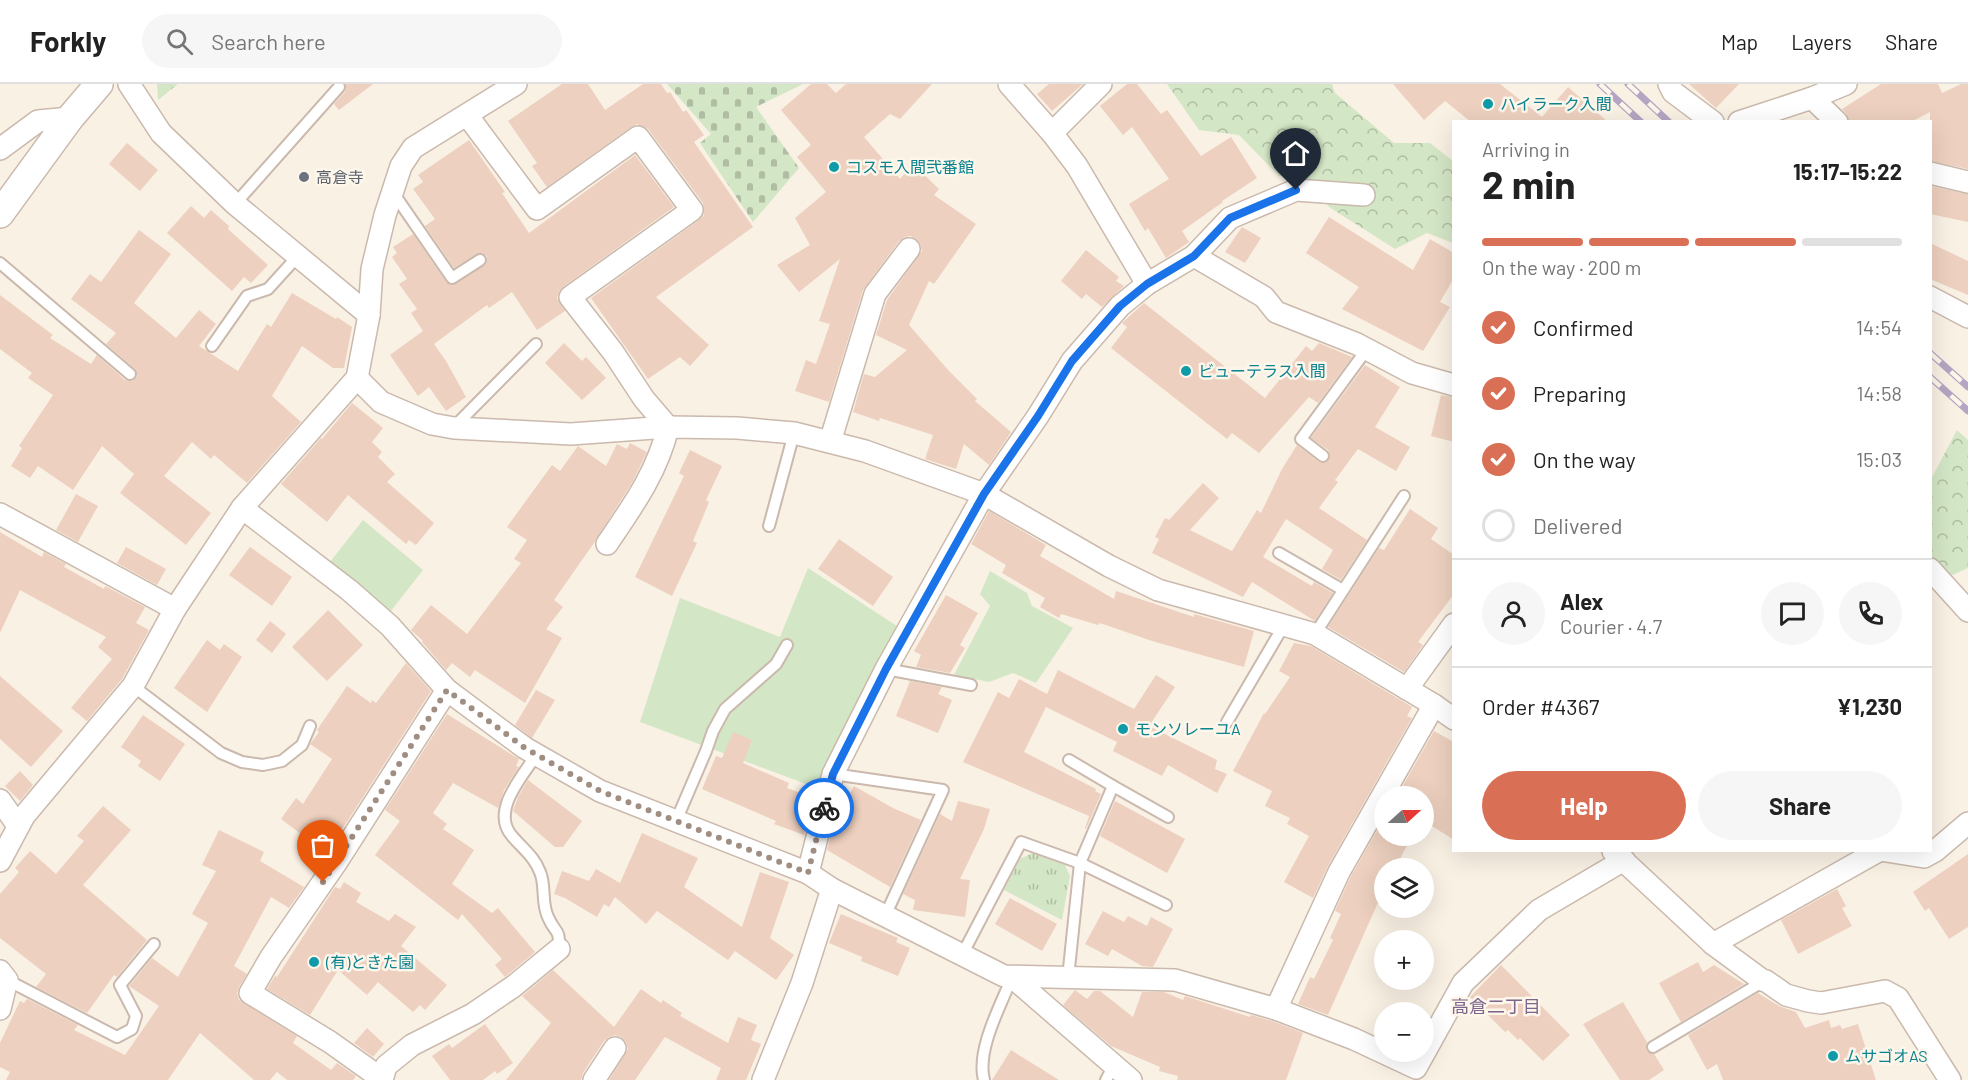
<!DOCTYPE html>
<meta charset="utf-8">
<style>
:root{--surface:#fff;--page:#f6f6f6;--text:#222;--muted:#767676;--line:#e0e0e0;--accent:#d97055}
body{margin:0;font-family:Barlow,"Noto Sans JP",sans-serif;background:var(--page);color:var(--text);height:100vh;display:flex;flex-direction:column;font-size:22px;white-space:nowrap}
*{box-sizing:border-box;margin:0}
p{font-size:20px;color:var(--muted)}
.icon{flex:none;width:33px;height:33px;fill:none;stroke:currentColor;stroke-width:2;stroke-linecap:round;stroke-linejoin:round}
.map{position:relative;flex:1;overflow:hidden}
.drawer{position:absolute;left:1452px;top:36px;width:480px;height:732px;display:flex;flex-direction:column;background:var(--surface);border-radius:0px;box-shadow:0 6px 24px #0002}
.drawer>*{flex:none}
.needle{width:39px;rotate:69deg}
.buttons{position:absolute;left:1374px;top:702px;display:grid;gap:12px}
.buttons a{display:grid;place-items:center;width:60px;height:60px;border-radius:50%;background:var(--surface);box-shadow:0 6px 24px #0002;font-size:30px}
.pin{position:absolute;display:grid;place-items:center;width:51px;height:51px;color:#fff;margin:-62px -26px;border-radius:50% 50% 50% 0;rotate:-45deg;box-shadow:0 0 6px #0007}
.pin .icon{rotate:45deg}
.courier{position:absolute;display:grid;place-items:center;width:60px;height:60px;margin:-30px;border:4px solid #1a73e8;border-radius:50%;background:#fff;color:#222;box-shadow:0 2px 8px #0007}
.summary em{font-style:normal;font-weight:700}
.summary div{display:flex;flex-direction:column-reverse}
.summary{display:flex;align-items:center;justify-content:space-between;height:102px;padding:0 30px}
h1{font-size:39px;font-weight:700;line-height:45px}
.bar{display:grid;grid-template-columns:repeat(4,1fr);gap:9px 6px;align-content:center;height:72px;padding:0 30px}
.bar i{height:8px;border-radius:4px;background:var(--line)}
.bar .active{background:var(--accent)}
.bar p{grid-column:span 4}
.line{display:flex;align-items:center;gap:15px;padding:0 30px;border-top:2px solid var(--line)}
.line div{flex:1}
.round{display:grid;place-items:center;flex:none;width:63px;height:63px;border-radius:32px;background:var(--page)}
ol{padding:0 30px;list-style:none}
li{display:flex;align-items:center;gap:18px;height:66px}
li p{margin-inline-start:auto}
li .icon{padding:6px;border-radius:50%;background:var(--accent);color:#fff;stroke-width:4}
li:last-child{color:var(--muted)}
li i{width:33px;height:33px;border:3px solid var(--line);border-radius:50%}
.action{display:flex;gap:12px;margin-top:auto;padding:12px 30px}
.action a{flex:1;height:69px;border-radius:36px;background:var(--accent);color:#fff;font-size:24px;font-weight:700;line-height:69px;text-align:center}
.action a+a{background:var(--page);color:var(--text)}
header{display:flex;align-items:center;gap:36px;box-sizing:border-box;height:84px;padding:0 30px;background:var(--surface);border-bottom:2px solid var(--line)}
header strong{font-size:28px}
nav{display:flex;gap:33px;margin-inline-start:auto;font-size:21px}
.search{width:420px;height:54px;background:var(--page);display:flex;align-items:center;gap:15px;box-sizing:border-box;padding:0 21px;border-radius:33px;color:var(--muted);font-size:22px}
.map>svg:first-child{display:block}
.green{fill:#d3e6c5}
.forest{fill:url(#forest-crowns)}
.cemetery{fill:url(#cemetery-stones)}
.park{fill:url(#park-tufts)}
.building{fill:#edd0bf}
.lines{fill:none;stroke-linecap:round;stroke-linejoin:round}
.service-casing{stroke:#cab9ac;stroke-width:14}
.minor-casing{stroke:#cab9ac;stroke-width:24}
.tertiary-casing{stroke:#cab9ac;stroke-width:30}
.service{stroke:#fff;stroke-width:10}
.minor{stroke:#fff;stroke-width:21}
.tertiary{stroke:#fff;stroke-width:27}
.rail-casing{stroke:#b4a5c2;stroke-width:7}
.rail{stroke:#fdf6eb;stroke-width:4.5;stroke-dasharray:14;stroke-linecap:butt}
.done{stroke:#a08e82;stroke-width:6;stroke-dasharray:0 10.8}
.route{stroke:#1a73e8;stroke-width:8}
.culture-dot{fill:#0f9aa8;stroke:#fdf6eb;stroke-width:2}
.worship-dot{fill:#6b7280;stroke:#fdf6eb;stroke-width:2}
.labels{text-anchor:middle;stroke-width:5;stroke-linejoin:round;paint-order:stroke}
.culture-label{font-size:16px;fill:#0d838f;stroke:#fdf6eb;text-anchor:start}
.worship-label{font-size:16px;fill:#5b616d;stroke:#fdf6eb;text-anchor:start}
.neighbourhood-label{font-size:18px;fill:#7e658c;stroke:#fdf6eb}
</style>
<header>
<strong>Forkly</strong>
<div class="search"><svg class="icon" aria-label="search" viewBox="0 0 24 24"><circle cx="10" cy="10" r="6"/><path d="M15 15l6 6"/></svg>Search here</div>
<nav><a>Map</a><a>Layers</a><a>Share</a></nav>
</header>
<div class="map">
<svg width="1968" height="996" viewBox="0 0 1968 996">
<defs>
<pattern id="forest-crowns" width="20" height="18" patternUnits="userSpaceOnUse" patternTransform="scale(1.5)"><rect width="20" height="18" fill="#d3e6c5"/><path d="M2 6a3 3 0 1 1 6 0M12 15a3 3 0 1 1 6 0" fill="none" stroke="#b0bda2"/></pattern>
<pattern id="cemetery-stones" width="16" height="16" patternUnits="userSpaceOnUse" patternTransform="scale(1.5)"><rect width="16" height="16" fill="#d3e6c5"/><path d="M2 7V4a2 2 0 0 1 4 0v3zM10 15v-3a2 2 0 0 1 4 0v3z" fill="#b0bda2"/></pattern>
<pattern id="park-tufts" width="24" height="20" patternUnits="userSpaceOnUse" patternTransform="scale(1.5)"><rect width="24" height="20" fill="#d3e6c5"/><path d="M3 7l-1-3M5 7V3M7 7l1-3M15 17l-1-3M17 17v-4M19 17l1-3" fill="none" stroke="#b0bda2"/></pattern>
</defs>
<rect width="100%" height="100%" fill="#faf1e5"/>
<g class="green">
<polygon points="363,436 423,486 390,528 330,478"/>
<polygon points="808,484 900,544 822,706 640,638 680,514 780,553"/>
<polygon points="990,487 1027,509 1032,522 1073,544 1036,599 1013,589 989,598 954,591 990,522 980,510"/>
</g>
<g class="forest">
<polygon points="1167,0 1332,0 1335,9 1394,59 1430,59 1453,77 1453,159 1427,149 1395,165 1329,123 1306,94 1279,92 1239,51 1199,46"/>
<polygon points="1957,346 1968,356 1968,484 1948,493 1931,472 1930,397"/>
</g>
<g class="cemetery">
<polygon points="157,0 178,0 158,16"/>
<polygon points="667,0 803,0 756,23 799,84 753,138 700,59 711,50"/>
</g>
<polygon class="park" points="1032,769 1065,781 1070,792 1062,836 1004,806 1020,775"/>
<g class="building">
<polygon points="346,0 373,0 339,26 334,20 345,8"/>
<polygon points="562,0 588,0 605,26 643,0 661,0 667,9 670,8 683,28 686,26 704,51 694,58 753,143 656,213 709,261 690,282 680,273 648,295 591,214 699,136 704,131 703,119 648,45 637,40 631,43 547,103 532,82 537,79 508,37"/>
<polygon points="811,0 827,0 836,9 846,0 932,0 900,35 890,30 864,53 900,95 913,80 939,105 934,111 976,140 934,200 929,197 909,241 949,287 977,315 975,317 1011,348 989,381 964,360 956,385 925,375 933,351 880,334 879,337 853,328 864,290 875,293 907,266 876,251 887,216 922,167 920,160 911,152 905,153 899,157 863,206 829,318 795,307 806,276 816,280 830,240 819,237 840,175 799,208 777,181 810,161 795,134 826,108 797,73 811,61 781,26"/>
<polygon points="1049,0 1083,0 1052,27 1037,10"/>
<polygon points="1127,0 1137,0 1161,30 1167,26 1201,72 1231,53 1257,94 1222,117 1223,118 1182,147 1189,158 1166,174 1148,144 1145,147 1129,120 1169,95 1132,43 1123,51 1100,22"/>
<polygon points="1393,0 1500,0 1542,33 1568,3 1608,38 1471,38 1445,17 1424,36"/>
<polygon points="1689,0 1739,0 1716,24"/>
<polygon points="1881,0 1938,0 1942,9 1961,0 1968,0 1968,85 1930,77 1930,28 1911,38 1849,38 1846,29 1842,25"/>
<polygon points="469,56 505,108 502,109 529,149 635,71 674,123 563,203 559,207 557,214 565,227 537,246 512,208 489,224 487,221 434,260 446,277 466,313 446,327 429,303 418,312 390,271 423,247 411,229 417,225 399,200 407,195 392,173 397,169 393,163 413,150 446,198 452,201 486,180 487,172 479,169 454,184 425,142 435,135 413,105 423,98 418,91"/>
<polygon points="127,59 158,86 140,107 109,80"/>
<polygon points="1930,102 1968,110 1968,138 1930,130"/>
<polygon points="191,122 204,134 211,126 229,142 228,145 268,181 251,199 244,193 232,207 167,149"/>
<polygon points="1329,133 1413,186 1430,155 1454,169 1454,194 1440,218 1450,223 1423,267 1342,225 1359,203 1306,169"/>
<polygon points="1242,143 1261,154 1245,179 1225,168"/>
<polygon points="139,146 171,170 134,219 176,254 199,226 216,240 199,262 238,287 267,240 271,243 292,209 336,235 337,233 352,243 344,284 333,284 302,262 272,312 301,338 247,399 214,371 211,375 192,358 164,392 211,429 186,461 120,409 134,390 102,362 73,406 38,382 30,394 11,382 22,364 19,362 53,311 28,294 32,289 0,265 0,211 53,251 50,254 91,280 97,271 125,296 133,297 137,292 135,285 106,260 116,249 71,215 90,190 101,198"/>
<polygon points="1930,159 1968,177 1968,211 1930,195"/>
<polygon points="1086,166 1119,193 1116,197 1124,202 1102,223 1086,210 1082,215 1061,197"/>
<polygon points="1144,219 1265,314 1306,262 1312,267 1319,259 1352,273 1318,319 1309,313 1259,369 1232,349 1227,355 1111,264 1127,243 1122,239"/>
<polygon points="564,259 582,277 586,273 606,294 582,316 545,279"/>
<polygon points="1365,281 1400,303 1375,343 1410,363 1396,387 1358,365 1335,396 1338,398 1319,424 1367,456 1341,496 1322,485 1333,466 1286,435 1263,473 1312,502 1314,498 1333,509 1315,537 1252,498 1243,513 1152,469 1159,455 1155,453 1165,434 1169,436 1203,399 1219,414 1190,446 1232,467 1257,426 1261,429 1282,385 1297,361 1319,378 1325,379 1329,376 1330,370 1328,366 1311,354"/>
<polygon points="1441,311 1454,313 1454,358 1431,352"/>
<polygon points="352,319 383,344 372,358 382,368 378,373 395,390 387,398 434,439 416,461 409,456 406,460 348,411 327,438 281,400 321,354 322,355"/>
<polygon points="630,359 647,368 646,370 633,397 594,459 554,516 563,523 546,545 562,554 525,619 475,586 470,593 452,579 446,586 422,558 423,557 411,546 431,521 467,550 521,479 514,475 527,456 507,443 552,381 560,387 578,362 606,382 617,360 627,365"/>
<polygon points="690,366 722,382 706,416 709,418 693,457 697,459 672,512 635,493 684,392 679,389"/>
<polygon points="76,410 98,422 78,458 56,446"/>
<polygon points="1410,425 1438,444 1431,455 1454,471 1454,510 1418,558 1423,561 1404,588 1328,543 1379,464 1384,466"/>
<polygon points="989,427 1046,461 1040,472 1114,515 1116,507 1194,533 1194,530 1254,547 1244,583 1152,557 1100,539 1098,541 1061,530 1059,534 1040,523 1045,514 1002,489 1006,481 971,460"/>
<polygon points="0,448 42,473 44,468 66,480 64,483 104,505 105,502 145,523 136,539 149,546 122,595 87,637 71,624 112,575 98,563 106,553 20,506 0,549"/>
<polygon points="839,455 893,493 873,522 818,485"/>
<polygon points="126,463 166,485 157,501 117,479"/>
<polygon points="250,463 292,493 272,522 229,491"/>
<polygon points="946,511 978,529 960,561 965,564 950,589 916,583 921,571 914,567"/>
<polygon points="328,526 363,561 327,597 292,563"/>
<polygon points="270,537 286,550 272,569 256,556"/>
<polygon points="207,556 220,566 224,560 242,573 207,628 174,604"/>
<polygon points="1294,559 1311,562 1412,623 1407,632 1412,634 1328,782 1313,814 1284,798 1309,752 1287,740 1290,734 1265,722 1272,707 1233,687 1264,629 1265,630 1290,593 1279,587"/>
<polygon points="406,579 431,607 347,738 325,768 281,735 296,714 303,720 332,675 310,660 319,648 317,646 347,602 371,619 372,616 376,619"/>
<polygon points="1058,586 1134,625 1156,591 1175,603 1149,642 1217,676 1215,685 1227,690 1217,709 1168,681 1162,692 1113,667 1117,658 1046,623 1024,668 1096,705 1095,707 1101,710 1086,745 1085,744 1089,732 963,678 998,608 1009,614 1019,595 1047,610"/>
<polygon points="0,592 63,647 31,683 0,655"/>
<polygon points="910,597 942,603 938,610 952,616 938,649 896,632"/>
<polygon points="536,606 555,616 532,654 515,641"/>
<polygon points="447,630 519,675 516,682 519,683 504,706 498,724 453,699 433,729 447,740 443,745 474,766 452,800 492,829 498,824 535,868 505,893 495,881 502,875 462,830 458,836 375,771 400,737 385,726"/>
<polygon points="143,631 185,660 160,697 138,682 141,677 121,663"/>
<polygon points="1434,647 1454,658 1454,756 1424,737 1424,712 1397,712"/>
<polygon points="733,648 752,656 743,679 789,699 787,704 814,714 804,751 774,740 776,737 702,705 716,672 722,674"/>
<polygon points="20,687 33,701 20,717 5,702"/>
<polygon points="528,696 582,737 563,763 555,763 513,727 518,713"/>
<polygon points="854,702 893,724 921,736 890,803 827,766 838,722 842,724"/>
<polygon points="958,717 990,725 984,745 960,795 970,796 965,833 913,826 915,816 903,810 940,730 952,737"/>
<polygon points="1115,717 1185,755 1167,789 1100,752"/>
<polygon points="103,722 131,746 83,801 147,856 117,893 114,891 87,929 36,903 46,890 0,854 0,810 19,788 15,784 30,767 56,790 84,757 77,752"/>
<polygon points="1384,734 1384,752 1412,752 1395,784 1384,784 1384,805 1328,931 1298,920 1310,893 1314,895 1333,856 1330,854 1341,830 1335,827 1350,794"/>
<polygon points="219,746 264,768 260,777 304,803 289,824 271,813 234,882 247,890 239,903 237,909 239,916 297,952 293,959 331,986 337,979 356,992 353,996 287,996 277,988 270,996 254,996 200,949 168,996 6,996 10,988 0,983 0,959 20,917 24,919 27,915 78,941 74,946 125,971 159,922 129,902 152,874 178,893 208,839 192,830 216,787 202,781"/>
<polygon points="642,749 698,774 684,803 742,843 760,788 789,798 770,854 794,871 776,896 735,867 728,876 657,827 646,840 615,813 609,823 604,820 597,833 565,814 554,810 562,787 589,797 596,785 620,799"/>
<polygon points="1968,770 1968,843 1949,855 1929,824 1925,827 1913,808"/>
<polygon points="344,798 361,809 356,818 389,837 395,830 416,843 401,862 447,901 425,926 420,921 413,928 378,898 367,911 338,886 310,931 267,905 275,892 277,893 335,803 340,805"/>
<polygon points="1837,805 1846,822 1842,824 1852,842 1798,870 1781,836"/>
<polygon points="1010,814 1057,840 1042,867 995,840"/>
<polygon points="1103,827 1124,838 1128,832 1147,842 1151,833 1173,845 1153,883 1142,882 1112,865 1108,872 1085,860"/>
<polygon points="841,830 898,854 896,858 910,864 898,892 861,877 862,873 829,859"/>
<polygon points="1698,878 1703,888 1714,881 1744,900 1681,938 1659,899"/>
<polygon points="1501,881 1570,951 1543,977 1520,954 1518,956 1508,946 1505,948 1470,913"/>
<polygon points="553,886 614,943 641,905 661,919 663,916 682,929 680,932 728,959 738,933 757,941 751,956 761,960 746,996 716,996 721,984 665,953 635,996 609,996 628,965 626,958 621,953 615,951 609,953 604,957 583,989 581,996 506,996 551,939 522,912"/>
<polygon points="1075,906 1087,915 1094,907 1100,907 1133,933 1142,908 1164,908 1183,916 1185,912 1250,933 1251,931 1272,937 1303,949 1286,996 1177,996 1178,992 1159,987 1160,983 1111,962 1063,921"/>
<polygon points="1758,909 1779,922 1796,928 1805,944 1829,936 1831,944 1840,941 1842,945 1858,940 1876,996 1723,996 1717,980 1707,986 1688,951"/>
<polygon points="1623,918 1647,958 1646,963 1647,967 1654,970 1664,986 1649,996 1620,996 1583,940"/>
<polygon points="485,940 513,979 497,990 495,987 483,996 450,996 432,972 449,960 452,964"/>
<polygon points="367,944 384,960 373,973 354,959"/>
<polygon points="1011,966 1059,996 992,996"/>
</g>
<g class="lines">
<defs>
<g id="service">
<polyline points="392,107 452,194 480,176"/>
<polyline points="235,120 339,3"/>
<polyline points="0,179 130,290"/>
<polyline points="212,262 247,212 268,205 298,172"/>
<polyline points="454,343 536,260"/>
<polyline points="1323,372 1301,355 1367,265"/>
<polyline points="769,442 794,349"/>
<polyline points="1279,469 1343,506"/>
<polyline points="1315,550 1404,412"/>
<polyline points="886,585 971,601"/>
<polyline points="133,602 221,669 242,678 263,681 282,677 302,661 310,642"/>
<polyline points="1227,638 1284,541"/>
<path d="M536,671c-13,21 -46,56 -24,81 10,12 22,20 28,36 6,13 1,31 8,45 7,17 12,10 11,32"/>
<polyline points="1069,676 1113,702 1080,779 1166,821"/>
<polyline points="833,690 943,706 885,832"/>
<polyline points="1113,702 1168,733"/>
<polyline points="676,737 706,667 713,647 725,625 776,580 787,561"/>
<polyline points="962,871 1021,758 1080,779 1068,894"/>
<polyline points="7,896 117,953 132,945 136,932 120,901 154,860"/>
<polyline points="1653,963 1764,897"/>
<path d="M984,996c-8,-30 17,-75 28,-103"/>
<polyline points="1106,996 1114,981"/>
</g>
<g id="minor">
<polyline points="129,0 161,49 235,120 369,231"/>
<polyline points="1009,0 1052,49 1077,82 1147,200"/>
<polyline points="1669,0 1673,8 1713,38"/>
<polyline points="1812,14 1837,38"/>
<path d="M467,31l70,94 101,-72 54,73 -122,87 43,55 31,47 24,28c-10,44 -36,80 -61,117"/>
<polyline points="1739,38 1812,14 1846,0"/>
<polyline points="1052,49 1101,0"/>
<polyline points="0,65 38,37 70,34"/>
<polyline points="1930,89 1968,98"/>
<polyline points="1194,172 1264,213 1276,228 1357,260 1412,289 1454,301"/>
<polyline points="1930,213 1968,233"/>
<polyline points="357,294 381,318 432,340 454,344 571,350 668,343 737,344 794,349 865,367 984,410 1109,482 1158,506 1315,550 1434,621 1454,635"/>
<polyline points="830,358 875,210 909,165"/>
<polyline points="242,424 349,506 390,542 447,606 525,664 600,707 808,789 832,805 1004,892 1175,896 1276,925 1354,955 1416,984 1463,899 1539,826 1624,776"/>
<polyline points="0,430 175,525"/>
<polyline points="1930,485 1968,527"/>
<polyline points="1407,605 1454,540"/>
<polyline points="0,716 18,742"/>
<polyline points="1880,766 1924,773 1935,767 1968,739"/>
<polyline points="1613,767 1713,860 1762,896 1766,897 1786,911 1808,917 1821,919 1885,907 1898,914 1950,996"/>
<polyline points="0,777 24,732 133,602 175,525 242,424 357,294 369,231 372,185 385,131 401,82 413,64 516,0"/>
<polyline points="808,789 833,690 886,585 984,410 1038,332 1072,277 1120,222 1147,200 1194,172 1230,134 1296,106 1364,111"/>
<polyline points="1713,860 1880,766"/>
<polyline points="0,887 7,896 0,925"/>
<polyline points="1012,893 1131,996"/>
<polyline points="1276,925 1339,788 1434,621"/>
<polyline points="382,995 330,958 250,909 271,873 336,779 447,606"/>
<polyline points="382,996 386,982 412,961 473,930 514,902 559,865"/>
<polyline points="594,996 615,964"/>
<polyline points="763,996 802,899 832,805"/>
</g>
<polyline id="tertiary" points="0,130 70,34 99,0"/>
</defs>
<use href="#service" class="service-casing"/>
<use href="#minor" class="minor-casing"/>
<use href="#tertiary" class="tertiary-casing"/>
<use href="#service" class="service"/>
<use href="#minor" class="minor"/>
<use href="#tertiary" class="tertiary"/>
<defs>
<g id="rail">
<polyline points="1600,0 1641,38"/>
<polyline points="1628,0 1669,38"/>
<polyline points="1930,269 1968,303"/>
<polyline points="1930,293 1968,327"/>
</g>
</defs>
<use href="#rail" class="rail-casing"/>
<use href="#rail" class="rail"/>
</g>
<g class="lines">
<polyline class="done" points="323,798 447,606 525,664 600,707 808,789 824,724"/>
<polyline class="route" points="824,724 833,690 886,585 984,410 1038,332 1072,277 1120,222 1147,200 1194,172 1230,134 1296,106"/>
</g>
<g class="culture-dot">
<circle cx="1488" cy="20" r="6"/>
<circle cx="834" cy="83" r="6"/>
<circle cx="1186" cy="287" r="6"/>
<circle cx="1123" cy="645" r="6"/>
<circle cx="314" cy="878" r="6"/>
<circle cx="1833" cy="972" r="6"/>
</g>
<circle class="worship-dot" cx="304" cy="93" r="6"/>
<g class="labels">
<g class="culture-label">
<text x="1500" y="26">ハイラーク入間</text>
<text x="846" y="89">コスモ入間弐番館</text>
<text x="1198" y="293">ビューテラス入間</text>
<text x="1135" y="651">モンソレーユA</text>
<text x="326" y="884">(有)ときた園</text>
<text x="1845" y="978">ムサゴオAS</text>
</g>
<g class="worship-label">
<text x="316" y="99">高倉寺</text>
</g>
<g class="neighbourhood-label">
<text x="1496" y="929">高倉二丁目</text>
</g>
</g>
</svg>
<div class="buttons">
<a><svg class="needle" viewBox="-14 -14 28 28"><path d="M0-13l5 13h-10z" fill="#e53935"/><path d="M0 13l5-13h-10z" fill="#767676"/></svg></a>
<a><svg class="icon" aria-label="layers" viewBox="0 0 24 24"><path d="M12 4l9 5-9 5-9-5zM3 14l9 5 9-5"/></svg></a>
<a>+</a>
<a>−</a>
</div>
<div class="pin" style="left:323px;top:798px;background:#ea580c"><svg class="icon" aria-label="bag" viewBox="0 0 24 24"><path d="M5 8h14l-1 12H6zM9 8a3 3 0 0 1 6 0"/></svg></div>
<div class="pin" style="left:1296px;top:106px;background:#1f2937"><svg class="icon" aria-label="home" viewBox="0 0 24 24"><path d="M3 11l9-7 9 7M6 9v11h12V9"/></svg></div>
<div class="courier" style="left:824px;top:724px"><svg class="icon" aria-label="bike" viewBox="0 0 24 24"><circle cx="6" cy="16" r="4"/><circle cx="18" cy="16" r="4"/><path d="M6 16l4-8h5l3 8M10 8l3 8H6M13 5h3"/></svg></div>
<section class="drawer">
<div class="summary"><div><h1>2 min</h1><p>Arriving in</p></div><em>15:17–15:22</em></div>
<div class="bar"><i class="active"></i><i class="active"></i><i class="active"></i><i></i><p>On the way · 200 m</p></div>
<ol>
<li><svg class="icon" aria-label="check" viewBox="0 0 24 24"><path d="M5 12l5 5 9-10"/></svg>Confirmed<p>14:54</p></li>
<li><svg class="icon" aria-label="check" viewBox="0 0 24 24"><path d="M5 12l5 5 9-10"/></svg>Preparing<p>14:58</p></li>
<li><svg class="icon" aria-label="check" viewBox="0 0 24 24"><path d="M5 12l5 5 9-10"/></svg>On the way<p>15:03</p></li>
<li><i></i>Delivered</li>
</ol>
<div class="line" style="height:108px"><a class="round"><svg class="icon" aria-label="person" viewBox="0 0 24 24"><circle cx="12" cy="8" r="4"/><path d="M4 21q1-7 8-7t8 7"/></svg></a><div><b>Alex</b><p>Courier · 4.7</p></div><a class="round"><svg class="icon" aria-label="chat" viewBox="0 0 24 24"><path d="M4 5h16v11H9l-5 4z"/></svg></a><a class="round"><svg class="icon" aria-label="phone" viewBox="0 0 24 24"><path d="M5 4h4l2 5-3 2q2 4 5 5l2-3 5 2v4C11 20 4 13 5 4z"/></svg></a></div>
<div class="line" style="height:78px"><div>Order #4367</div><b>¥1,230</b></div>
<div class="action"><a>Help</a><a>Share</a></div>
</section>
</div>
